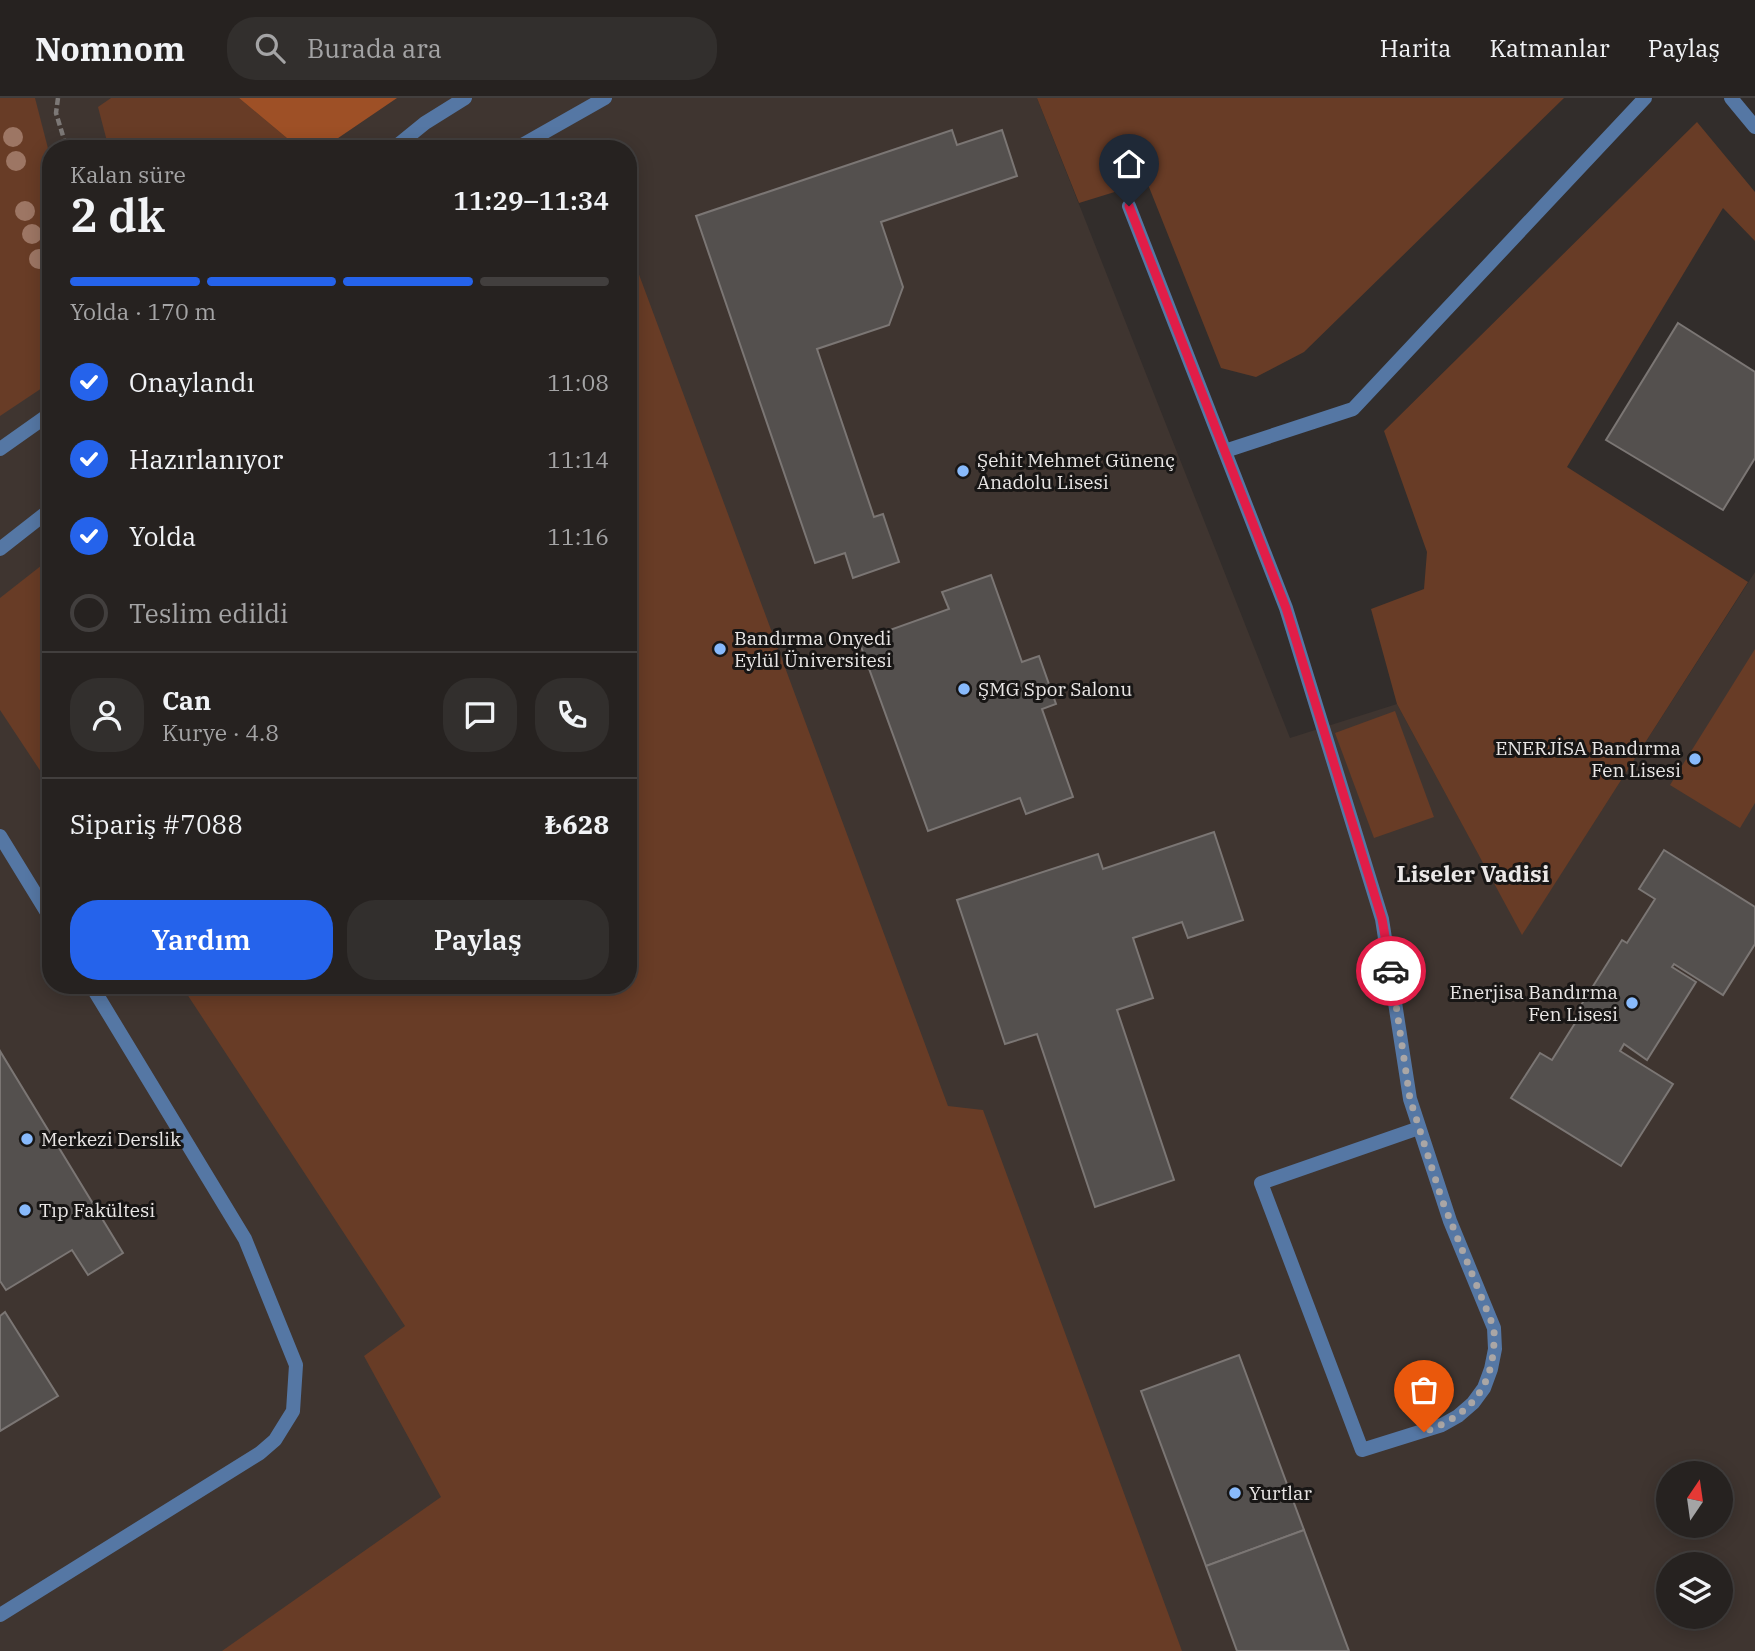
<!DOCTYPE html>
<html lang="tr">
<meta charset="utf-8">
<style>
:root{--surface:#262220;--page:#322f2d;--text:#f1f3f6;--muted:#a4a4a5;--line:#423f3e;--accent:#2563eb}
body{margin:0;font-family:"IBM Plex Serif",serif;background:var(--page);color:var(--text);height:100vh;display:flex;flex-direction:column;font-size:26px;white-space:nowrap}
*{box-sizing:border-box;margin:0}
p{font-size:23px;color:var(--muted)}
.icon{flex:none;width:38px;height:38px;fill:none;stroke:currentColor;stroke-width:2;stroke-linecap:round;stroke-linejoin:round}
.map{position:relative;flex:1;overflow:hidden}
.panel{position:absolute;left:42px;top:42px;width:595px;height:854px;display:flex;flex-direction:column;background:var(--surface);border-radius:28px;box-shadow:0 4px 18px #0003,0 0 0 2px var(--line)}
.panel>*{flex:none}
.needle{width:46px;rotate:13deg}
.buttons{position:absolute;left:1656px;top:1363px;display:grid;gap:14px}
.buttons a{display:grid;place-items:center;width:77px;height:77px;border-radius:50%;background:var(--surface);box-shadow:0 4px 18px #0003,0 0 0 2px var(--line);font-size:35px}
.pin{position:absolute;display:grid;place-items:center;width:60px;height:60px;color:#fff;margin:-72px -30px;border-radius:50% 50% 50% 0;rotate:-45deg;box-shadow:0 0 7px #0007}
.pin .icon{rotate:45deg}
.courier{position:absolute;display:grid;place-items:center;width:70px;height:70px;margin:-35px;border:5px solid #e11d48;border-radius:50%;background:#fff;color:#222;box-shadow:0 2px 9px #0007}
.head em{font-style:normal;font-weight:600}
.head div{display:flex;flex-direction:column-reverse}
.head{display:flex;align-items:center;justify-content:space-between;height:119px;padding:0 28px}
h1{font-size:46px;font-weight:600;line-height:52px}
.bar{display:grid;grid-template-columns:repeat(4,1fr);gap:10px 7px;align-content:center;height:84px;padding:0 28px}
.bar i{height:9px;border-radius:5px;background:var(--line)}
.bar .on{background:var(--accent)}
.bar p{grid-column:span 4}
.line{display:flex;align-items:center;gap:18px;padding:0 28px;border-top:2px solid var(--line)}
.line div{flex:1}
.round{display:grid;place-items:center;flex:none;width:74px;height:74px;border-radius:28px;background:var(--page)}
ol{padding:0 28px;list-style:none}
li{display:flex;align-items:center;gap:21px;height:77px}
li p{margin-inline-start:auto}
li .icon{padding:7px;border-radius:50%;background:var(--accent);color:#fff;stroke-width:4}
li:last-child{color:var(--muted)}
li i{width:38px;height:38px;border:4px solid var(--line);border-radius:50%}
.action{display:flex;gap:14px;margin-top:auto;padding:14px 28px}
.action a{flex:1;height:80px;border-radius:28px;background:var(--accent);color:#fff;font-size:28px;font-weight:600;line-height:80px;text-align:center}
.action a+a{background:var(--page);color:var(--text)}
header{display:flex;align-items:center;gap:42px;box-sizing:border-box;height:98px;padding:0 35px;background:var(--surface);border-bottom:2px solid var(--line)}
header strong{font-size:33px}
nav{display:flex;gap:38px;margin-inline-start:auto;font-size:24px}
.search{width:490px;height:63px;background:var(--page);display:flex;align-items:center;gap:18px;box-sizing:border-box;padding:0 24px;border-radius:28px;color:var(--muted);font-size:26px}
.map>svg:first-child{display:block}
.built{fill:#3f3530;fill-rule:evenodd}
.green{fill:#683c26}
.forest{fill:#9e5026}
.building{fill:#54504e;stroke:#7b7674;stroke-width:2}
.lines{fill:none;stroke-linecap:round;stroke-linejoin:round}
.path{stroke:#7c7876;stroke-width:4.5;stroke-dasharray:7 3.5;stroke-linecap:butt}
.service{stroke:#5577a4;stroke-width:14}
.tertiary{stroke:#5577a4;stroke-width:14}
.tree{fill:#9d7664}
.done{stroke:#aaa6a5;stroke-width:7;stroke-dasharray:0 12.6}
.route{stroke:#e11d48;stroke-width:9}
.poi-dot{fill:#88bafc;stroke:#181615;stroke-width:2.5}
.labels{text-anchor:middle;stroke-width:6;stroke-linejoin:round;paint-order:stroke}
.poi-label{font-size:19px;fill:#eae7e6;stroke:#181615;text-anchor:start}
.quarter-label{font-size:23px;font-weight:bold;fill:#eae7e6;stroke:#181615}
</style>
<header>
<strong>Nomnom</strong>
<div class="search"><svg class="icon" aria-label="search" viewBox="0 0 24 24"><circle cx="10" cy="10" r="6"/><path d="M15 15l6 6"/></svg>Burada ara</div>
<nav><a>Harita</a><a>Katmanlar</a><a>Paylaş</a></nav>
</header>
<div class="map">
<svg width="1755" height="1553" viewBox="0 0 1755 1553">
<rect width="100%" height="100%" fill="#322d2b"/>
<path class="built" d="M0,0h1037l253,640 107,-34 125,230 233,-362v1079h-1755zM51,51h577v836h-577zM1668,1376h52v52h-52zM1668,1466h52v53h-52z"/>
<g class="green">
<polygon points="0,0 35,0 51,62 51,284 0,318"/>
<polygon points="111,0 239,0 300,51 109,51 98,9"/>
<polygon points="1037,0 1564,0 1304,254 1256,279 1221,270 1147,84 1079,105"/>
<polygon points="1697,24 1755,94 1755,143 1723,110 1567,369 1748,484 1522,837 1397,606 1371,511 1424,491 1427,454 1384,333"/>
<polygon points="628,147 948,1008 983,1012 1182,1553 222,1553 441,1399 364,1258 405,1228 181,887 628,887"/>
<polygon points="51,460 51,689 0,612 0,500"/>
<polygon points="1755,551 1755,705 1740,730 1670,687"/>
<polygon points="1395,613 1434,719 1374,740 1335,635"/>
</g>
<polygon class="forest" points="239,0 397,0 322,51 300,51"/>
<g class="building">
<polygon points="952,32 957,47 1002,32 1017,78 881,124 903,189 889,227 817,251 874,419 883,416 899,464 853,480 845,455 815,465 696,118"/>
<polygon points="1678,225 1755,274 1755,360 1723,412 1606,342"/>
<polygon points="991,477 1022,564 1039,558 1056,606 1042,611 1073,699 1026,716 1020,700 928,733 859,543 949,511 942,494"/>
<polygon points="1214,734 1243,822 1188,840 1182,824 1133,840 1153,900 1117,912 1174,1082 1095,1109 1037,936 1005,946 957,802 1098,756 1103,771"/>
<polygon points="1664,752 1755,809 1755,846 1723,897 1674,866 1672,869 1696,884 1671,924 1647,962 1624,946 1620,953 1673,986 1621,1068 1511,1000 1540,955 1552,962 1582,914 1578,912 1622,842 1627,845 1655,801 1639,791"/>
<polygon points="0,953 123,1155 88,1177 72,1152 6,1192 0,1183"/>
<polygon points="5,1214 58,1298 0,1333 0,1218"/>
<polygon points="1239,1257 1304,1432 1206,1468 1141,1293"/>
<polygon points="1304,1432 1349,1553 1237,1553 1206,1468"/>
</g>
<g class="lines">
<polyline class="path" points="58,0 56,15 67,51"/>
<g class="service">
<polyline points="393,51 425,25 465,0"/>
<polyline points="515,51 605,0"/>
<polyline points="1129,108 1286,510 1382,821 1410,1001 1450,1123 1494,1230 1495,1251 1491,1271 1484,1290 1473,1305 1458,1318 1442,1327 1362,1352 1261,1085 1419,1030"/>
<polyline points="0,351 51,315"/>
<polyline points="1225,353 1353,311 1645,0"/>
<polyline points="0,451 51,411"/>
<polyline points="0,738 51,821"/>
<polyline points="0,1517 260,1355 275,1342 293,1313 296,1267 245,1141 91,887"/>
</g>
<polyline class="tertiary" points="1731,0 1755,29"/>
</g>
<g class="tree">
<circle cx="13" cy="39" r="10"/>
<circle cx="16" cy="63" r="10"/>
<circle cx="25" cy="113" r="10"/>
<circle cx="32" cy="136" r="10"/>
<circle cx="39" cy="161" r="10"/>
</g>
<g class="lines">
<path class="done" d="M1391,873l19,128 32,101 52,128c2,54 -18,85 -70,104"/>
<polyline class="route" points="1129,108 1286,510 1382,821 1391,873"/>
</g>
<g class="poi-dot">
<circle cx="963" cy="373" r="7"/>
<circle cx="720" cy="551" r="7"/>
<circle cx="964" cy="591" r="7"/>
<circle cx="1695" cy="661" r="7"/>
<circle cx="1632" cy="905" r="7"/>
<circle cx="27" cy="1041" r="7"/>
<circle cx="25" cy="1112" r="7"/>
<circle cx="1235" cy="1395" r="7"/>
</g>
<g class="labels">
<g class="poi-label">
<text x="977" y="369">Şehit Mehmet Günenç<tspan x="977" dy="22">Anadolu Lisesi</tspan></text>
<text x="734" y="547">Bandırma Onyedi<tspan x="734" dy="22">Eylül Üniversitesi</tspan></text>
<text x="978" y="598">ŞMG Spor Salonu</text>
<text x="1681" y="657" text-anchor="end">ENERJİSA Bandırma<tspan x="1681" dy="22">Fen Lisesi</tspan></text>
<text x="1618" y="901" text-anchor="end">Enerjisa Bandırma<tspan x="1618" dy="22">Fen Lisesi</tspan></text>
<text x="41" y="1048">Merkezi Derslik</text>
<text x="39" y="1119">Tıp Fakültesi</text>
<text x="1249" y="1402">Yurtlar</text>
</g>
<g class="quarter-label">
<text x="1473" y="784">Liseler Vadisi</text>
</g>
</g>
</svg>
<div class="buttons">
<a><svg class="needle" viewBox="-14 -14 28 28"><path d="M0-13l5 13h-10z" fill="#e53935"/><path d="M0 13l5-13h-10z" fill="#a4a4a5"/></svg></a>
<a><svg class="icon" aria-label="layers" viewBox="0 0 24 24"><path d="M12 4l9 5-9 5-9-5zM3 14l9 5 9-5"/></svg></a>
</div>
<div class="pin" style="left:1424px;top:1334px;background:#ea580c"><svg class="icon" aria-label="bag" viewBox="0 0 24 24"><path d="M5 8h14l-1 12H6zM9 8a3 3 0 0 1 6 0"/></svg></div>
<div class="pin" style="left:1129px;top:108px;background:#1f2937"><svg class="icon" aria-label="home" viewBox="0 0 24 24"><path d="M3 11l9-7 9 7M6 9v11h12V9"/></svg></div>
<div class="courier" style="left:1391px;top:873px"><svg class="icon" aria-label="car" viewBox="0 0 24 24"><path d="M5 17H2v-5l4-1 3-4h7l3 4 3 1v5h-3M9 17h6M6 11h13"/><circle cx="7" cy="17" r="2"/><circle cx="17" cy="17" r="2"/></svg></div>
<section class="panel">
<div class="head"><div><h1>2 dk</h1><p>Kalan süre</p></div><em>11:29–11:34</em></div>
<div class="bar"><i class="on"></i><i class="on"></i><i class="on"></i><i></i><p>Yolda · 170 m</p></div>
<ol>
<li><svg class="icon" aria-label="check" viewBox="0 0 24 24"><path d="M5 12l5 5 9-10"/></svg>Onaylandı<p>11:08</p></li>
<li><svg class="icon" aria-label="check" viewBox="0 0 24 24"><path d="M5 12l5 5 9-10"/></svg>Hazırlanıyor<p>11:14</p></li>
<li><svg class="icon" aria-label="check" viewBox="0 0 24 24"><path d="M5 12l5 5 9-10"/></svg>Yolda<p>11:16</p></li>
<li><i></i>Teslim edildi</li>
</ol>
<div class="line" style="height:126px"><a class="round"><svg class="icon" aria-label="person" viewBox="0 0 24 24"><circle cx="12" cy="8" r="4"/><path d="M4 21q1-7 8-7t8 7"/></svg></a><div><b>Can</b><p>Kurye · 4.8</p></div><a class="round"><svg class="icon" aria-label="chat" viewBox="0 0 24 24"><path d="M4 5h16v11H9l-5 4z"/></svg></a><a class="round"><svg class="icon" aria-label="phone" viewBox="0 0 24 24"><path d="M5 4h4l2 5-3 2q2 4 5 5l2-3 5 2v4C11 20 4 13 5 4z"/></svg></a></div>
<div class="line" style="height:91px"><div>Sipariş #7088</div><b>₺628</b></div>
<div class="action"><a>Yardım</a><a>Paylaş</a></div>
</section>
</div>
